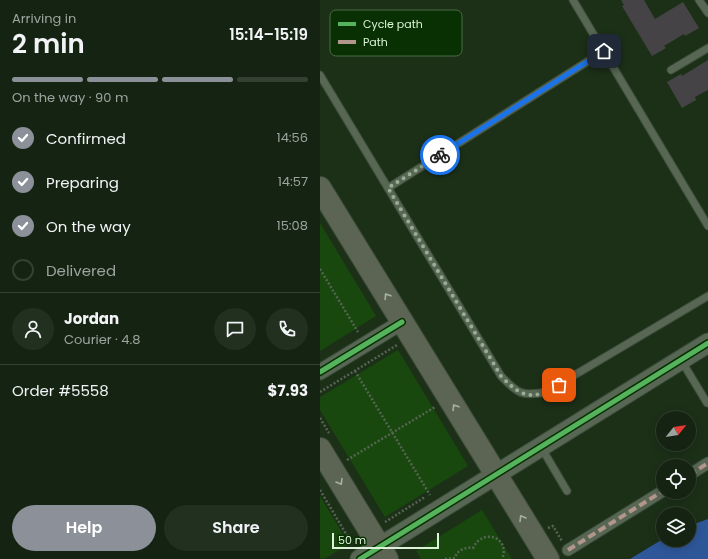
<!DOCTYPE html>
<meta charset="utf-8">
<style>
:root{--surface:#152412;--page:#223020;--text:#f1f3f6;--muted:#9da49f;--line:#344132;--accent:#8c9099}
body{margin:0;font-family:Poppins,sans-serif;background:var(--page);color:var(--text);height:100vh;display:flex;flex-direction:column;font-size:15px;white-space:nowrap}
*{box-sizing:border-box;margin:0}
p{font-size:13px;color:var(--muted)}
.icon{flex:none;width:22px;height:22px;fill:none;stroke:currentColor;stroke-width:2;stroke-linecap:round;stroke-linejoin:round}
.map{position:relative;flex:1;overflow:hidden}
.panel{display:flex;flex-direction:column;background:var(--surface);width:320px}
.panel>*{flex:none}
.needle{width:26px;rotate:60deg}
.tools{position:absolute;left:336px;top:411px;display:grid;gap:8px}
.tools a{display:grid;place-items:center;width:40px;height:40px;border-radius:50%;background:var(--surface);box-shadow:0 2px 10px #0003,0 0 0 1px var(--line);font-size:20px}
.scale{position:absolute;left:12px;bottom:10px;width:107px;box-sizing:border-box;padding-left:4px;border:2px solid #ddf3d9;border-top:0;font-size:11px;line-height:14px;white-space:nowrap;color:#ddf3d9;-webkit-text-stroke:3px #093003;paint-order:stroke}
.pin{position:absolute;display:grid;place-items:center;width:34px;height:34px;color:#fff;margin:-17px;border-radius:8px;box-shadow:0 2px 6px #0006}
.courier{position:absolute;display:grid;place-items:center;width:40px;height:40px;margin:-20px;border:3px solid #1a73e8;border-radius:50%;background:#fff;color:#222;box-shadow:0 1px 5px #0007}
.headline em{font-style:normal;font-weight:600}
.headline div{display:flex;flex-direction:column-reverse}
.headline{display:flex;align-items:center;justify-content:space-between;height:68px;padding:0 12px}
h1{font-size:26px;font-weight:600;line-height:30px}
.bar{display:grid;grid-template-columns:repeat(4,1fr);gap:6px 4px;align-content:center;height:48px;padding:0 12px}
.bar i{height:5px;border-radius:3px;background:var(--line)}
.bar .active{background:var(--accent)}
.bar p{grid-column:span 4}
.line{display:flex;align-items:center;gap:10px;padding:0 12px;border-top:1px solid var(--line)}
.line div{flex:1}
.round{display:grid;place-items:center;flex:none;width:42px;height:42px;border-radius:21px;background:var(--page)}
ol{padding:0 12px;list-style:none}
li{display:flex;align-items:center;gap:12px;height:44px}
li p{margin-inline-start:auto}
li .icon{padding:4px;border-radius:50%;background:var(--accent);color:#fff;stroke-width:4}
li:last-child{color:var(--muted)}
li i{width:22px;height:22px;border:2px solid var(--line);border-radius:50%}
.primary-button{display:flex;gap:8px;margin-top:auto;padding:8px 12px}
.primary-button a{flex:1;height:46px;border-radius:24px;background:var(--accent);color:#fff;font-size:16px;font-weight:600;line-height:46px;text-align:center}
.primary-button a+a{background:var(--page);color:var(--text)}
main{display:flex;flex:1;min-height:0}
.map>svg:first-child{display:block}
.green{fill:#19480e}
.water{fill:#2e579a}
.building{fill:#454345}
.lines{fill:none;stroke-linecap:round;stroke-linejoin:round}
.service-casing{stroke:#3b4b39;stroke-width:9}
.pedestrian-casing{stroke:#3b4b39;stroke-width:13}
.minor-casing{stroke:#3b4b39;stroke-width:17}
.tertiary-casing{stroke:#3b4b39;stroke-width:21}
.primary-casing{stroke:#3b4b39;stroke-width:24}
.path{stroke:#566454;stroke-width:2.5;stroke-dasharray:2 2;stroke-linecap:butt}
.service{stroke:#586654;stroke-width:7}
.pedestrian{stroke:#586654;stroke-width:11}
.minor{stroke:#586654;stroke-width:15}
.tertiary{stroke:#586654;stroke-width:19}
.primary{stroke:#5c6553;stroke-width:22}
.quiet{stroke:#b2968c;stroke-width:4;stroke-dasharray:8 4;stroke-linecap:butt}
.cycleway-casing{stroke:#093003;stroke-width:8}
.cycleway{stroke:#56b35d;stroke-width:5}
.oneway{stroke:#a3b39d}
.done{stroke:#99af95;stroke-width:4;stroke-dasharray:0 7.2}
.route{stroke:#1a73e8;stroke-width:5}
.key{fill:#093003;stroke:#496a43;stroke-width:1}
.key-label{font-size:11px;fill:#ddf3d9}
</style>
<main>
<section class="panel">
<div class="headline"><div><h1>2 min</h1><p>Arriving in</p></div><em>15:14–15:19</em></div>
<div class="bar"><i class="active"></i><i class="active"></i><i class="active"></i><i></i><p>On the way · 90 m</p></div>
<ol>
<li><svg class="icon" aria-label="check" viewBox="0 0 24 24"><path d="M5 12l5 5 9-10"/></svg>Confirmed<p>14:56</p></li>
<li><svg class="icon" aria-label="check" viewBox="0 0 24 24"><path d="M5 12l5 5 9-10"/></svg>Preparing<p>14:57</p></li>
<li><svg class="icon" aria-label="check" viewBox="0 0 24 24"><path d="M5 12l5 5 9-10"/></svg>On the way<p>15:08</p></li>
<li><i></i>Delivered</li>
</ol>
<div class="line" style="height:72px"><a class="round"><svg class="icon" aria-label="person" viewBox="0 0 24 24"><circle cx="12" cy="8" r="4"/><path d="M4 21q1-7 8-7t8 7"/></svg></a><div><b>Jordan</b><p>Courier · 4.8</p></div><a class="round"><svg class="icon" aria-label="chat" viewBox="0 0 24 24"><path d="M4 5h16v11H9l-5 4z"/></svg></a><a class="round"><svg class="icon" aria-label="phone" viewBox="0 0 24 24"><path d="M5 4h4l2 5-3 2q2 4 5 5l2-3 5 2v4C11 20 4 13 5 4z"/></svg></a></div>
<div class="line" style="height:52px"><div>Order #5558</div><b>$7.93</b></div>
<div class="primary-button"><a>Help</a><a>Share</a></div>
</section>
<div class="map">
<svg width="388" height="559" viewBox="0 0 388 559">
<rect width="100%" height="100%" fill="#1c3018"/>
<g class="green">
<polygon points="0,223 56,316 0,351"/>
<polygon points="78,350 148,466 65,517 0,410 0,397"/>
<polygon points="0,496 29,544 4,559 0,558"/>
<polygon points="162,510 192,559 101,559 96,551"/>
</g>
<polygon class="water" points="388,519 388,559 310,559 343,539 369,540 369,526"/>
<g class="building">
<polygon points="301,0 324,0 335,19 363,2 379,28 365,36 364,34 344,46 346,48 332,56 302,6 304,5"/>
<polygon points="388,60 388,90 375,97 376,100 362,108 347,82 361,74 362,76"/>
</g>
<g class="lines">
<defs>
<g id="service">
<polyline points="253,0 388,226"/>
<polyline points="379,0 388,13"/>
<polyline points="351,70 388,48"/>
<path d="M0,75l181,301c16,17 21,21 45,16l162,-96"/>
<polyline points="68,188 284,51"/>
<polyline points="361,360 387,403"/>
<polyline points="221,447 247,491"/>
</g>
<g id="pedestrian">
<polyline points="369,475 388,463"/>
<polyline points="248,550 343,491"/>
</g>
<polyline id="minor" points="0,372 82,322"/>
<polyline id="tertiary" points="40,559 388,343"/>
<g id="primary">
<polyline points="0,188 228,559"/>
<polyline points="0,449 67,559"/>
</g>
</defs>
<use href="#service" class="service-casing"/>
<use href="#pedestrian" class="pedestrian-casing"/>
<use href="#minor" class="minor-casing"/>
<use href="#tertiary" class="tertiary-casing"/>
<use href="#primary" class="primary-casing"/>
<g class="path">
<polyline points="0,269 38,332"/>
<polyline points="35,371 110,495"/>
<polyline points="0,392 77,345"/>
<polyline points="0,418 9,433"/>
<polyline points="27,460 115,407"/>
<polyline points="0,490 32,544"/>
<polyline points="65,522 105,497"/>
<polyline points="228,528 233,526 242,541"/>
<path d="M125,559l10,-1c2,-8 10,-11 18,-10 10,-21 38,-10 29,11"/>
</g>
<use href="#service" class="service"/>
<use href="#pedestrian" class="pedestrian"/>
<use href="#minor" class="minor"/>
<use href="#tertiary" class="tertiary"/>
<use href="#primary" class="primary"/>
<g class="quiet">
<polyline points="369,475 388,463"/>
<polyline points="248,550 343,491"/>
</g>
<defs>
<g id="cycleway">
<polyline points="0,372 82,322"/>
<polyline points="40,559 388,343"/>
</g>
</defs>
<use href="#cycleway" class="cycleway-casing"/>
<use href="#cycleway" class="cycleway"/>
</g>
<defs><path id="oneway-chevron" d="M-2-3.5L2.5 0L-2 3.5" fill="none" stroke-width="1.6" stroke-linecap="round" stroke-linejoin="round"/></defs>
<g class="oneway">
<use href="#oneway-chevron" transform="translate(67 296) rotate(-122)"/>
<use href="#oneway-chevron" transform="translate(135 407) rotate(-122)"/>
<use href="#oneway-chevron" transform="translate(20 482) rotate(59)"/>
<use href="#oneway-chevron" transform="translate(202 518) rotate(-121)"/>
</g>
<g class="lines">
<path class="done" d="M120,155l-52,33 113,188c21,22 31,25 58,9"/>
<polyline class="route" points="120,155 284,51"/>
</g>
<rect x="10" y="10" width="132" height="46" rx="6" class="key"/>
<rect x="18" y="22" width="18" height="4" fill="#56b35d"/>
<rect x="18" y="40" width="18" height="4" fill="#b2968c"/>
<g class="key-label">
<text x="43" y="28">Cycle path</text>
<text x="43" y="46">Path</text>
</g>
</svg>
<div class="tools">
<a><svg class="needle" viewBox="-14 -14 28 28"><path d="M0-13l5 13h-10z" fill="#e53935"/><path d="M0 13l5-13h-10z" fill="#9da49f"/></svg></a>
<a><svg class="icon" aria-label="locate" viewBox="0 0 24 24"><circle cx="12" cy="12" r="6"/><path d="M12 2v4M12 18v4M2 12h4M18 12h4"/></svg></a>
<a><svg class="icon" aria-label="layers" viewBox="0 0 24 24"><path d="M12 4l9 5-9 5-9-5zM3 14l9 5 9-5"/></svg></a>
</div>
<div class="scale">50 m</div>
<div class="pin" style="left:239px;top:385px;background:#ea580c"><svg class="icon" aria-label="bag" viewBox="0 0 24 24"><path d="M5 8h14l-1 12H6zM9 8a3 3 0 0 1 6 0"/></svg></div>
<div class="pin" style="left:284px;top:51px;background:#1f2937"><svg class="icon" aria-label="home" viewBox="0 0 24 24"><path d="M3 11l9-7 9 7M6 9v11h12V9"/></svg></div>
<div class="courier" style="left:120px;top:155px"><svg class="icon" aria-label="bike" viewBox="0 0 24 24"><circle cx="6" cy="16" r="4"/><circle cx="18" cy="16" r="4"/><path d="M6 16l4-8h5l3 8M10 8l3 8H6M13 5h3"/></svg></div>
</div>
</main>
